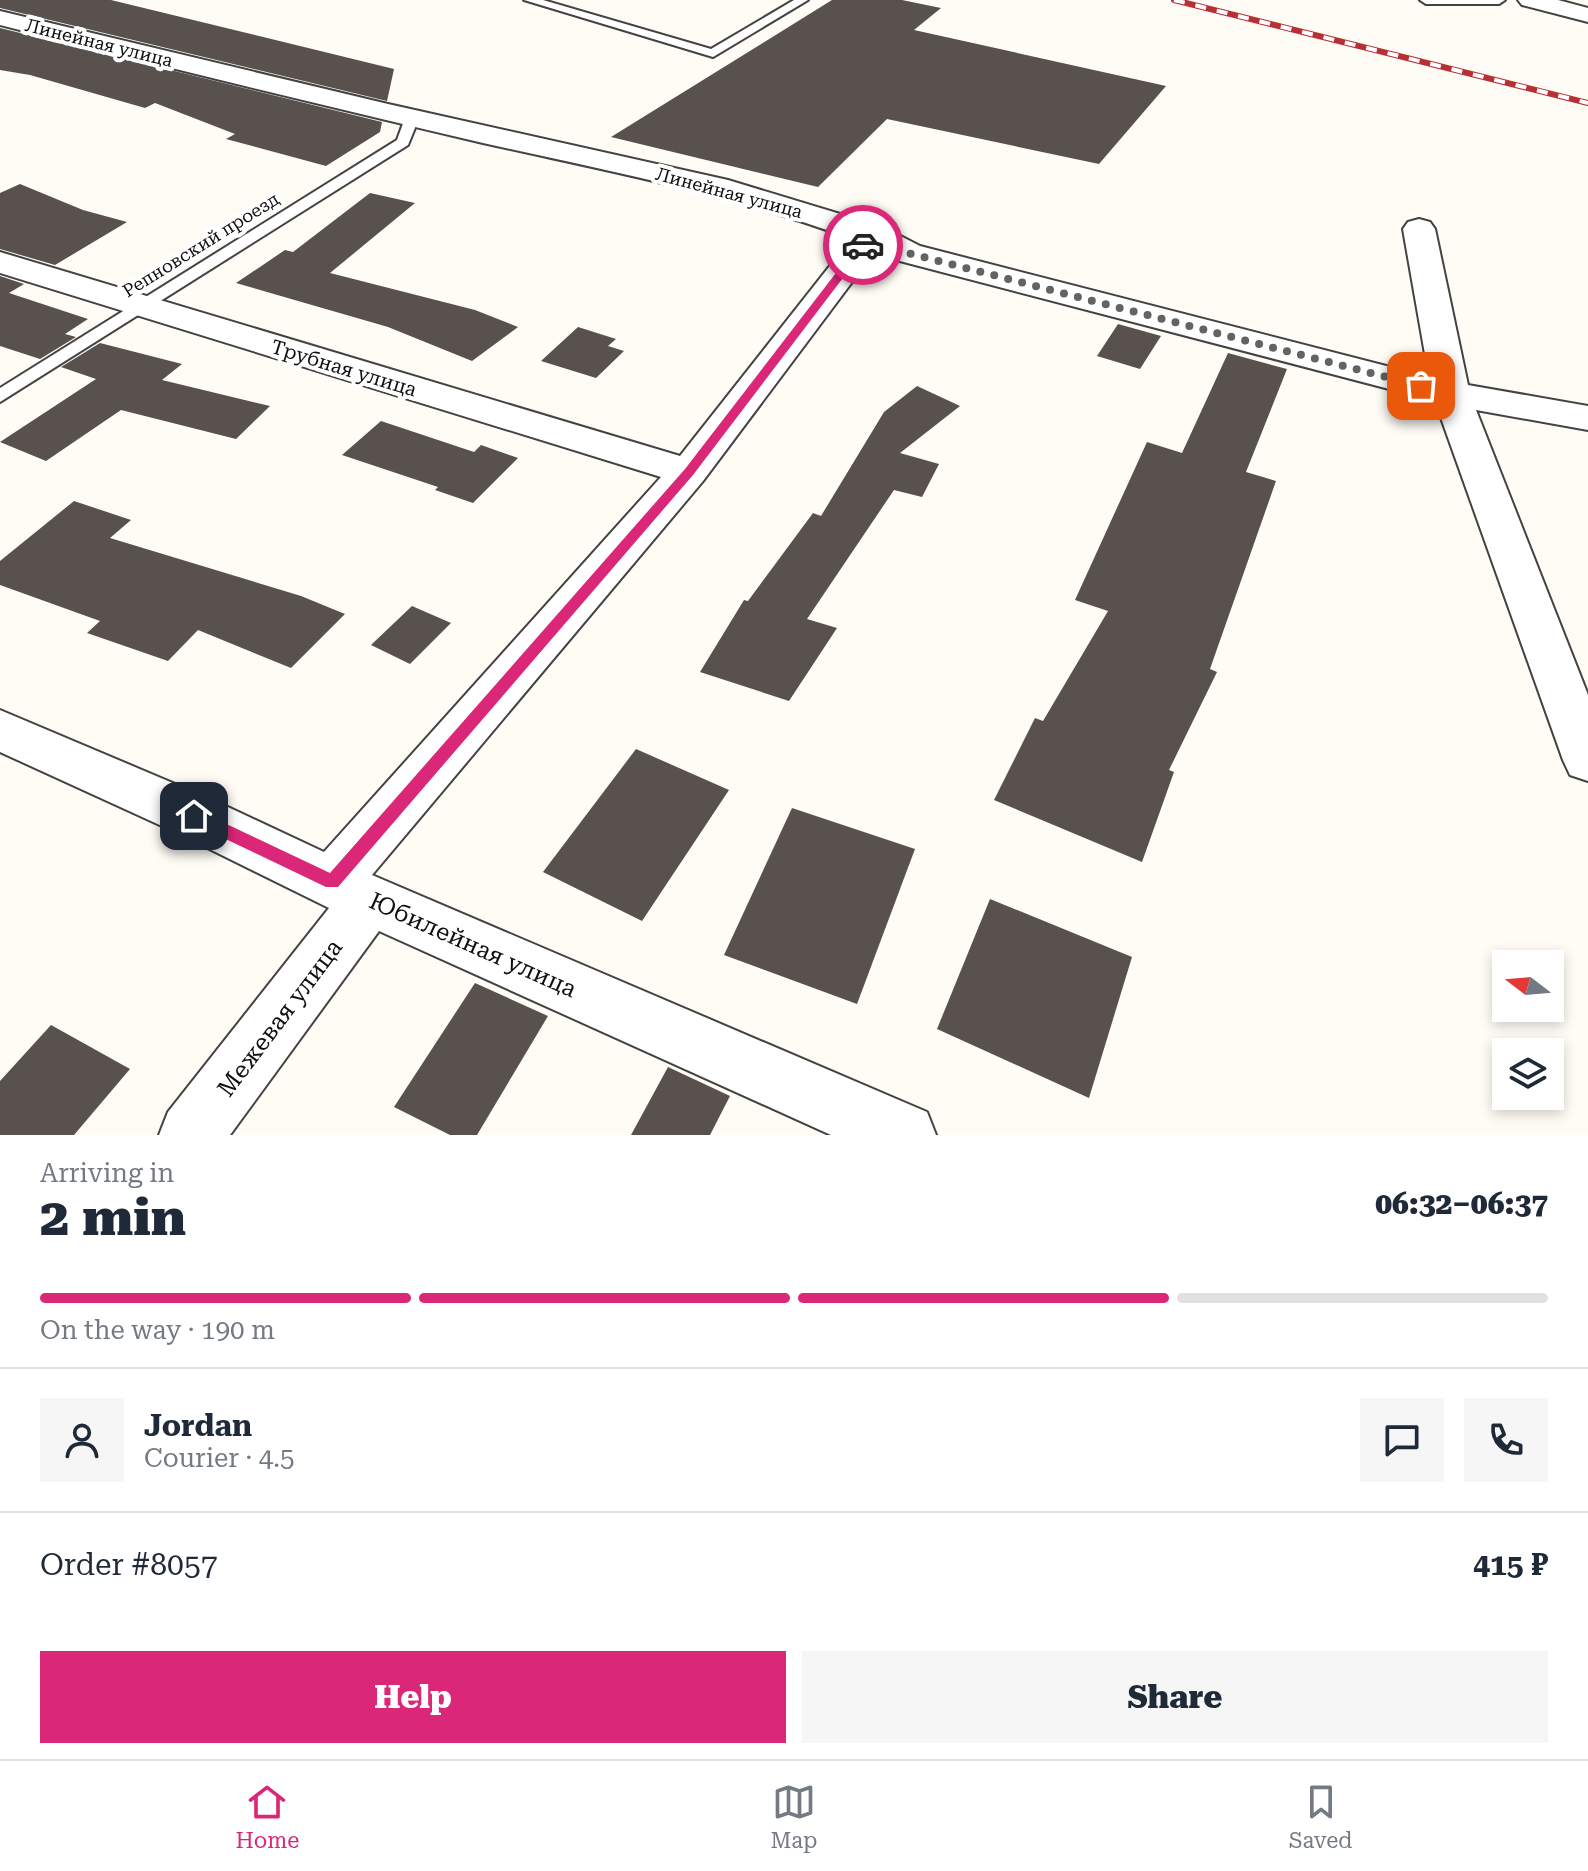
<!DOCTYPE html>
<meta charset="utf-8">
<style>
:root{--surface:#fff;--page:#f6f6f7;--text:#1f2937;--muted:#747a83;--line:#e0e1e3;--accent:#db2777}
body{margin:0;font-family:"Roboto Serif",serif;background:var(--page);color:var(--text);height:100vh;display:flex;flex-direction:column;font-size:30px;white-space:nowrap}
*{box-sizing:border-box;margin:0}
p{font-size:26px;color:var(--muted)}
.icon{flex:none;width:44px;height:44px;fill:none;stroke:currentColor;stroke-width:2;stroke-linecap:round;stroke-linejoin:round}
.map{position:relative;height:1135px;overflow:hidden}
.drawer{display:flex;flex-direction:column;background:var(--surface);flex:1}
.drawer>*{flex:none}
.needle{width:52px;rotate:286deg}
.fabs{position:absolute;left:1492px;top:950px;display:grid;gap:16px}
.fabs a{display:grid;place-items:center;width:72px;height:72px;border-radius:0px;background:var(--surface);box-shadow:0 4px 12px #0003;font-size:40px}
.pin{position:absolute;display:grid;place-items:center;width:68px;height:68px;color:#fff;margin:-34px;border-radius:16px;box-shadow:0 4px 12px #0006}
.courier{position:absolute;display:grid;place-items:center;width:80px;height:80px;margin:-40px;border:6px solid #db2777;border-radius:50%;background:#fff;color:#222;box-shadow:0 2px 10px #0007}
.overview em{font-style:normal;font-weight:800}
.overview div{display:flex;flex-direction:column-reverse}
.overview{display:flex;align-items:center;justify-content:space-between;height:136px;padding:0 40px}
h1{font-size:52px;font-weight:800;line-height:60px}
.bar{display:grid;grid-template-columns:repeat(4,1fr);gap:12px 8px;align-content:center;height:96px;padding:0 40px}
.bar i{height:10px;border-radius:6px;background:var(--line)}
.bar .current{background:var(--accent)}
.bar p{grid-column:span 4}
.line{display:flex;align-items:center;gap:20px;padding:0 40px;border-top:2px solid var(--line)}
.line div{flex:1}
.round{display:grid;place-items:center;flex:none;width:84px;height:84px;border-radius:0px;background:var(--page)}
.button{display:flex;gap:16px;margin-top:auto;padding:16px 40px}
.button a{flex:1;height:92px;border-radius:0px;background:var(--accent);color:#fff;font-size:32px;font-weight:800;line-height:92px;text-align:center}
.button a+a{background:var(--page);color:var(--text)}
.menu{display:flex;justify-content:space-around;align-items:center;height:112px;border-top:2px solid var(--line);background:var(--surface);font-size:22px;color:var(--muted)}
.menu a{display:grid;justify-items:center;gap:4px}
.menu .current{color:var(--accent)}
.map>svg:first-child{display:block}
.building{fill:#58514d}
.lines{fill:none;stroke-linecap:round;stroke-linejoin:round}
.lane-casing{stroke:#434343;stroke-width:4}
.street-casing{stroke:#434343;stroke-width:4}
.lane{fill:#fff;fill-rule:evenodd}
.street{fill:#fff;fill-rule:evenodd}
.rail-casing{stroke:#b83036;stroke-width:6}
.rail{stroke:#fff;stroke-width:4;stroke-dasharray:11;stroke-linecap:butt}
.route{fill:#db2777}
.done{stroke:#636360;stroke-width:8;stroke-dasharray:0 14.4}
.labels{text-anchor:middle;stroke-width:8;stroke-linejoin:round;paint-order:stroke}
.far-street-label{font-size:18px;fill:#101010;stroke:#fff}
.street-label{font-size:20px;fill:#101010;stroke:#fff}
.near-street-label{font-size:24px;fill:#101010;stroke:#fff}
</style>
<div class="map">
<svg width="1588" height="1135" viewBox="0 0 1588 1135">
<rect width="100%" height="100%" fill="#fefcf4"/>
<g class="building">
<polygon points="0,0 111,0 394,69 387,101 0,8"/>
<polygon points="832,0 902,0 941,8 914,30 1166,86 1099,164 887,119 818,187 611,137"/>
<polygon points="0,28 382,122 380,132 326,166 226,139 235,134 155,103 145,108 30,75 0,70"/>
<polygon points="20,184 83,210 127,222 55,265 0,249 0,193"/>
<polygon points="370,193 415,203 330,273 475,310 518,327 472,361 388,327 236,283 285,250 293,252"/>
<polygon points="0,276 24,284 9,293 88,319 65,334 76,337 40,359 0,346"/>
<polygon points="1118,324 1161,336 1140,369 1097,356"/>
<polygon points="578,327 616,339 608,346 624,351 596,378 541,361"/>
<polygon points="100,343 182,364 162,380 270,406 236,439 121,410 46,461 0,442 96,379 61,367"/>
<polygon points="1228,353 1287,369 1246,472 1276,481 1210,669 1217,672 1169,770 1174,772 1142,862 994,800 1035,718 1043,721 1108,611 1075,600 1147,442 1182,453"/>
<polygon points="917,386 960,406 900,453 939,464 922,497 894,490 807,619 837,628 789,701 700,672 744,600 748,601 813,513 821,516 884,412"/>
<polygon points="381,421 474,452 481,445 518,458 473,503 435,490 438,487 342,455"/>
<polygon points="74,501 131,520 110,538 301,596 345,614 291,668 198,630 168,661 87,633 100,621 0,585 0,561"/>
<polygon points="412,606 451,623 410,664 371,645"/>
<polygon points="636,749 729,790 642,921 543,872"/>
<polygon points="792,808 915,849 857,1004 724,955"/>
<polygon points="990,899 1132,957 1089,1098 937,1029"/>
<polygon points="475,983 548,1016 477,1135 450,1135 394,1107"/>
<polygon points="51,1025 130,1069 74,1135 0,1135 0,1081"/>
<polygon points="668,1067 730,1096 710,1135 631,1135"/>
</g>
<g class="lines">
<defs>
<g id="lane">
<polygon points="524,0 543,0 711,49 794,0 808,0 713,57"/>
<polygon points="1420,0 1505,0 1499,4 1426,4"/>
<polygon points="412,114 419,118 408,145 0,402 0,388 397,140 405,118"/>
</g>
<g id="street">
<polygon points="1518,0 1558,0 1588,8 1588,22 1522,5"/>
<path d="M0,11l388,93 340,76 155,47 37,19 509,131 -26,-148 5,-7 11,-3 11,3 5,7 33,156 120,21v24l-112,-20 112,285v86l-18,-6 -7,-15 -128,-359 -539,-141 -20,-10 -173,231 -331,394 555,237 9,23h-105l-452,-204 -149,204h-71l9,-23 161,-204 -154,-76 -175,-80v-42l213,90 111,52 337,-375 -661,-204v-21l680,204 171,-217c-119,-45 -244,-68 -368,-96 -162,-38 -322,-77 -483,-118z"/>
</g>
</defs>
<use href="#lane" class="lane-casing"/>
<use href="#street" class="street-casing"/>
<use href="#lane" class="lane"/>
<use href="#street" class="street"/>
<defs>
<polyline id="rail" points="1174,0 1588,103"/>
</defs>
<use href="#rail" class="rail-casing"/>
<use href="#rail" class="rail"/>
</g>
<polygon class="route" points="859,243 868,245 693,475 338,887 326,887 188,821 188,811 199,811 330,873 685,469"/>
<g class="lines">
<polyline class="done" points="863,245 872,234 908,253 1421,386"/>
</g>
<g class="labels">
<g class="far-street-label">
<text transform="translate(99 43) rotate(14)" y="6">Линейная улица</text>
<text transform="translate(729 193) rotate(15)" y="6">Линейная улица</text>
<text transform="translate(201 245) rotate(-32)" y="6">Репновский проезд</text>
</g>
<g class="street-label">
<text transform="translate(344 368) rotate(17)" y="7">Трубная улица</text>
</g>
<g class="near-street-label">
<text transform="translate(473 945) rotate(24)" y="8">Юбилейная улица</text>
<text transform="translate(280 1018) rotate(-53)" y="8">Межевая улица</text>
</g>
</g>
</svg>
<div class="fabs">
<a><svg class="needle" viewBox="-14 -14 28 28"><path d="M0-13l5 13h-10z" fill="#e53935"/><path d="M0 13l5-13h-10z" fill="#747a83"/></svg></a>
<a><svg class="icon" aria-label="layers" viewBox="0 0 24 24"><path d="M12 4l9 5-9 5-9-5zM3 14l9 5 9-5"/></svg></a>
</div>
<div class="pin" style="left:1421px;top:386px;background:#ea580c"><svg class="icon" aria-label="bag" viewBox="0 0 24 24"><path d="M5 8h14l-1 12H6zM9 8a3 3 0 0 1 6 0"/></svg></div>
<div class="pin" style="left:194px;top:816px;background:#1f2937"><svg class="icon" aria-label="home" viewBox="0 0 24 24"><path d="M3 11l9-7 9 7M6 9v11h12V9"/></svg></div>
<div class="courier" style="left:863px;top:245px"><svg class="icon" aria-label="car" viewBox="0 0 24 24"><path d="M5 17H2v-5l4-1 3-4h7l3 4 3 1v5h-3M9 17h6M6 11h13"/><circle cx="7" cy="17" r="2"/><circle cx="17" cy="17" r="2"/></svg></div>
</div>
<section class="drawer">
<div class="overview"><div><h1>2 min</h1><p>Arriving in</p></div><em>06:32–06:37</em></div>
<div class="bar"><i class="current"></i><i class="current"></i><i class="current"></i><i></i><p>On the way · 190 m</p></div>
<div class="line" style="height:144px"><a class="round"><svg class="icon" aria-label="person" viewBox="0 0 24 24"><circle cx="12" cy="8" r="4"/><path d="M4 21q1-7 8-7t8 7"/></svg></a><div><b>Jordan</b><p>Courier · 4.5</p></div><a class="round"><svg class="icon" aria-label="chat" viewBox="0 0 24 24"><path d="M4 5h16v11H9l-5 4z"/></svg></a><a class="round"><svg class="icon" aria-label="phone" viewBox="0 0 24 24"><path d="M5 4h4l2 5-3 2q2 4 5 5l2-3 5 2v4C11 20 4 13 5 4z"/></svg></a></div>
<div class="line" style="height:104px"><div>Order #8057</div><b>415 ₽</b></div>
<div class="button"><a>Help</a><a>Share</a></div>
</section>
<nav class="menu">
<a class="current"><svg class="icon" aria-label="home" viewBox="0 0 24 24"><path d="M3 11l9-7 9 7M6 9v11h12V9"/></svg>Home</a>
<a><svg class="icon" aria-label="map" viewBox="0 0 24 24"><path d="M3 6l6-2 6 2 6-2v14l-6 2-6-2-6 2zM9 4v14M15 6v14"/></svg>Map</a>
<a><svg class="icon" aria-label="saved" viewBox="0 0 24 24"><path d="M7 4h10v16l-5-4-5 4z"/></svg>Saved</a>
</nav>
